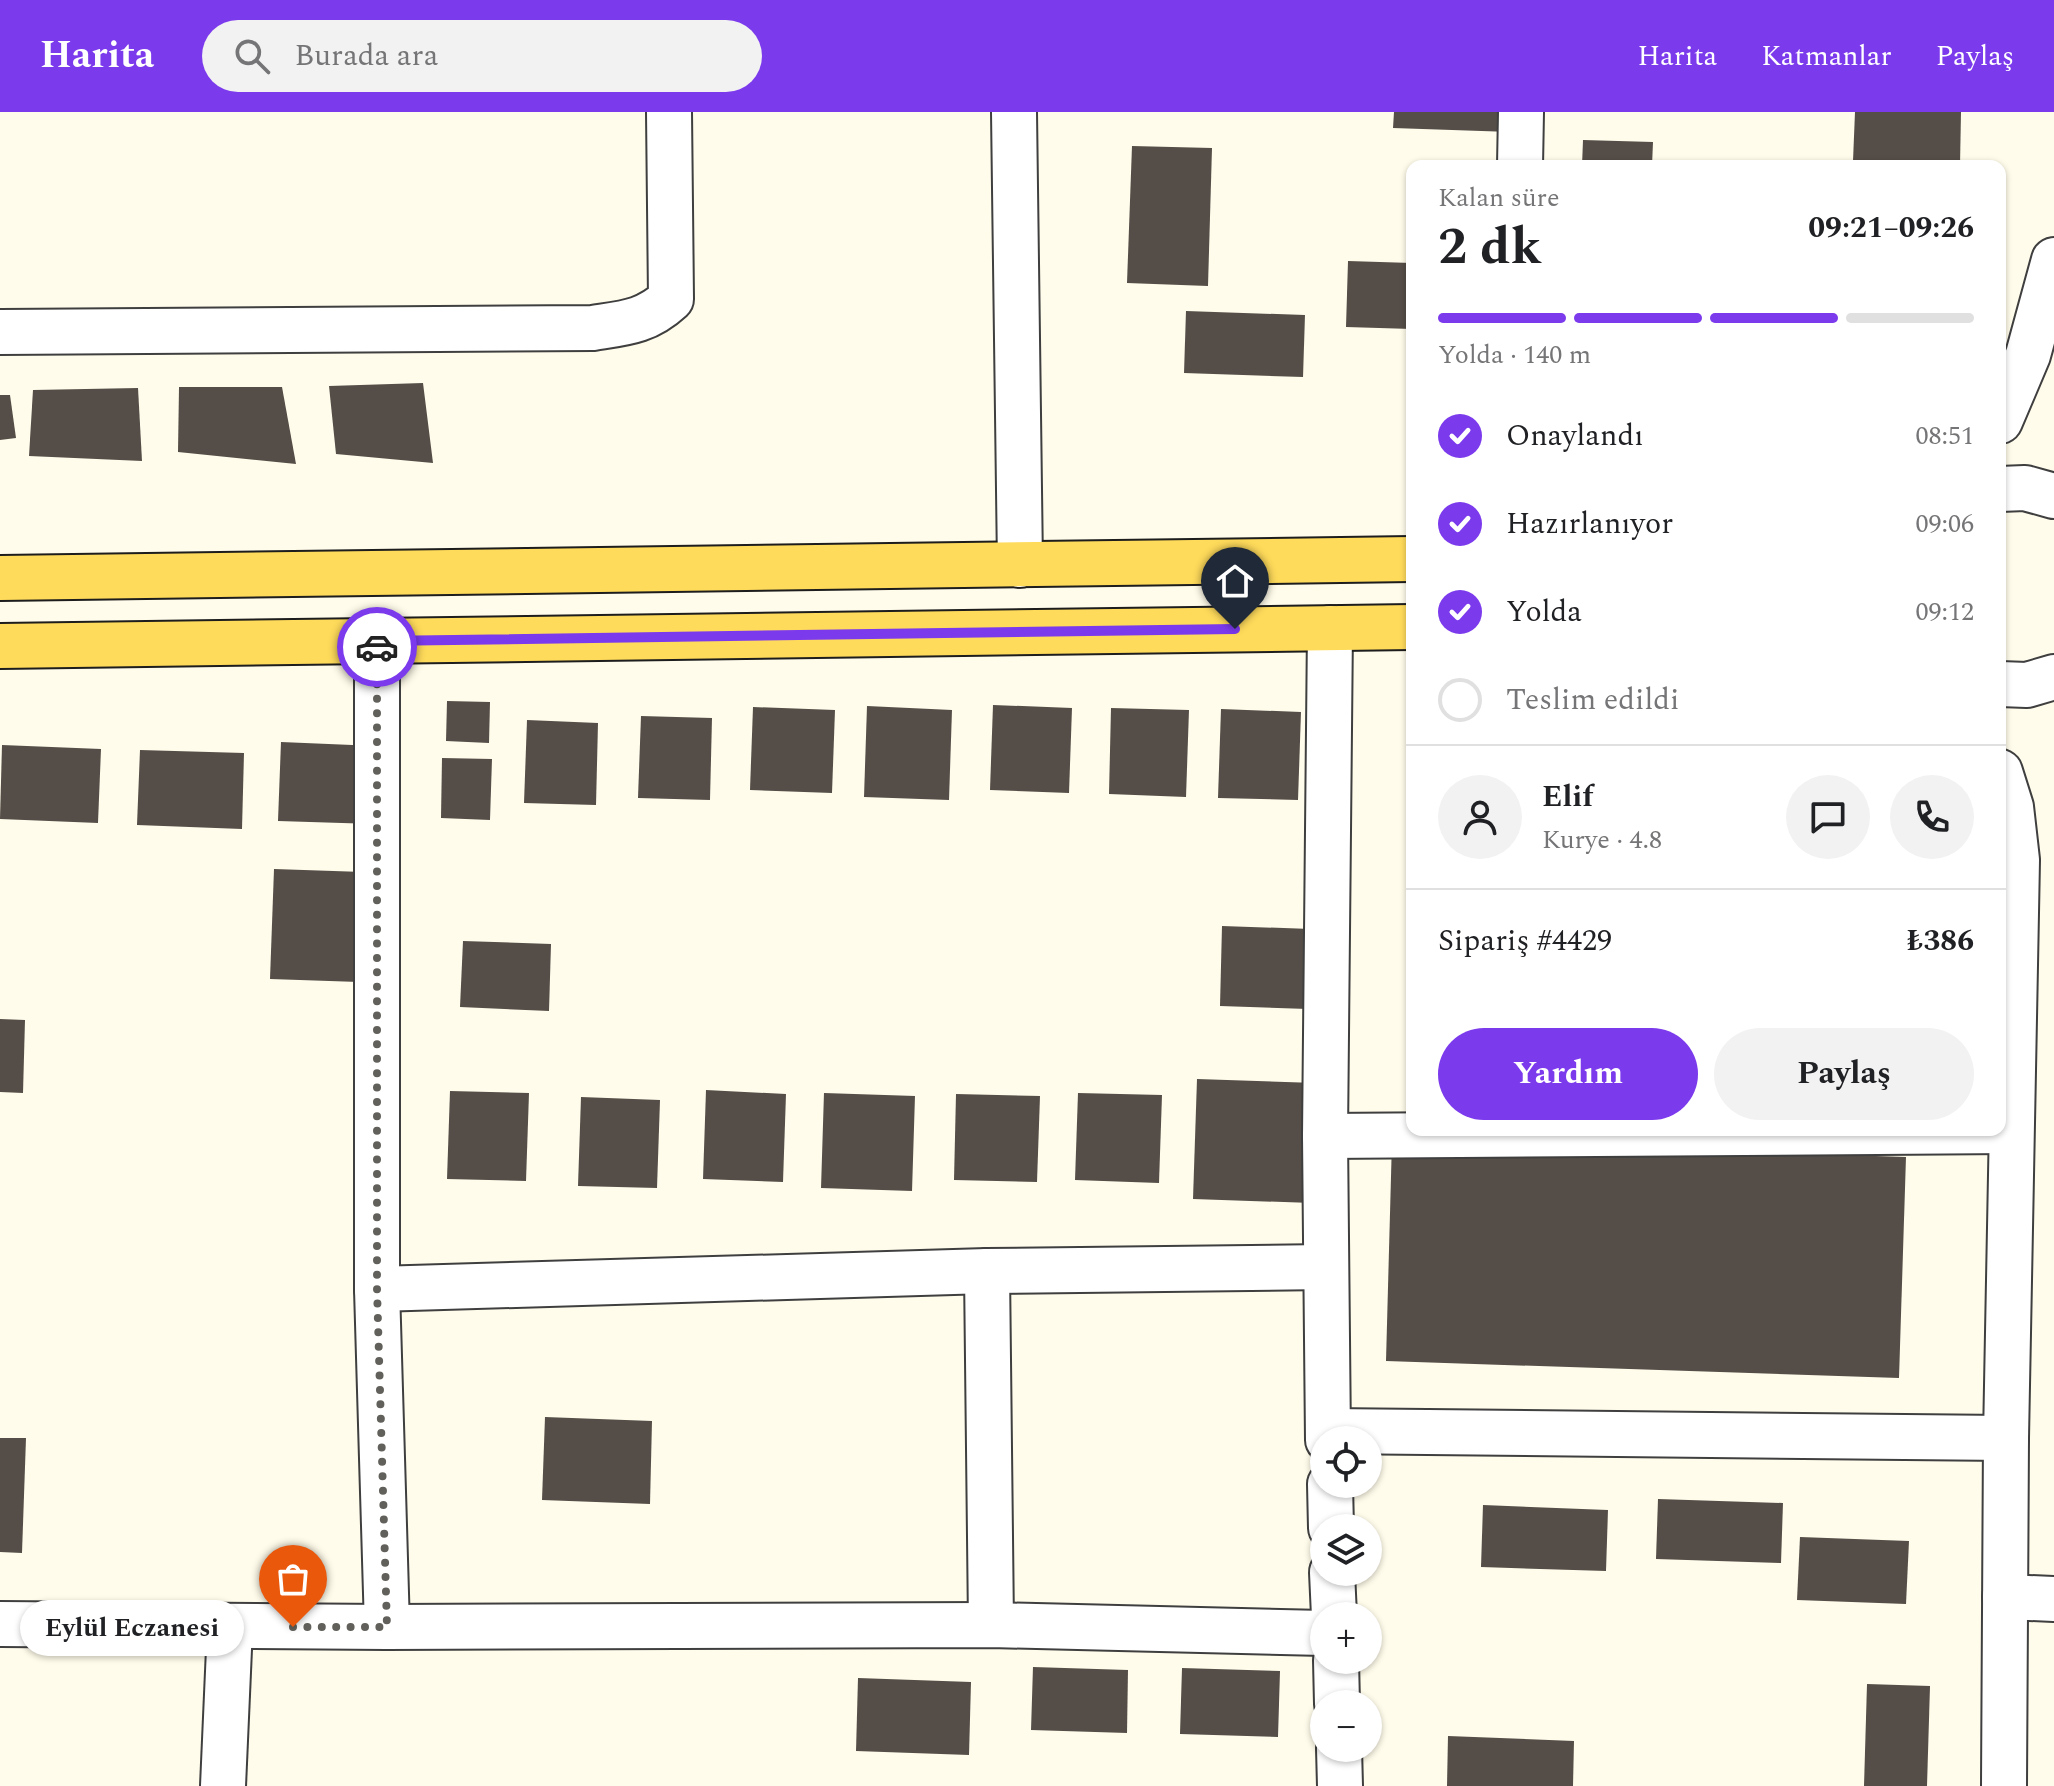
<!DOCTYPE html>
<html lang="tr">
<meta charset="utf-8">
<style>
:root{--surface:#fff;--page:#f2f2f2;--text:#202124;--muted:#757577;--line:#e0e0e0;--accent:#7c3aed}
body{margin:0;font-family:Spectral,serif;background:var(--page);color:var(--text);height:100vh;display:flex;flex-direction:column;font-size:30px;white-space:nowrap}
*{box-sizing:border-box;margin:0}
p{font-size:26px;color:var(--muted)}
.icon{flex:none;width:44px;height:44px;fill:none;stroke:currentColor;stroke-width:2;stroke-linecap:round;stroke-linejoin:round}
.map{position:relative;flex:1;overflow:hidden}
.side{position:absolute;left:1406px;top:48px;width:600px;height:976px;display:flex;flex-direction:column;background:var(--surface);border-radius:16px;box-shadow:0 2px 6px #0004}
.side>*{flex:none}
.buttons{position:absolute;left:1310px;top:1314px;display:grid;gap:16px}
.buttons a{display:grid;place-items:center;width:72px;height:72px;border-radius:50%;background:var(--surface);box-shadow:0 2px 6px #0004;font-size:40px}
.pin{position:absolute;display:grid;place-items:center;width:68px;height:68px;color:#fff;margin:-82px -34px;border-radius:50% 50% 50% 0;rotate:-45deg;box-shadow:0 0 8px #0007}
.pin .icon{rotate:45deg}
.courier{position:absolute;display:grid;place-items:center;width:80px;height:80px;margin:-40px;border:6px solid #7c3aed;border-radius:50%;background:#fff;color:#222;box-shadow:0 2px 10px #0007}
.bubble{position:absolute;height:56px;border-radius:28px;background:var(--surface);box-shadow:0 2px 6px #0004;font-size:26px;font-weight:700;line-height:56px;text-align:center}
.overview em{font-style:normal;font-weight:700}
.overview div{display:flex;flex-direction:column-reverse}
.overview{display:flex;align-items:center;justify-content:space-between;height:136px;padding:0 32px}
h1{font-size:52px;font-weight:700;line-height:60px}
.bar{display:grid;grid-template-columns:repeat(4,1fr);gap:12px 8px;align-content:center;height:96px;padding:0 32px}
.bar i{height:10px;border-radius:6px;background:var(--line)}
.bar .selected{background:var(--accent)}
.bar p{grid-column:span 4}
.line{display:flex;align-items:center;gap:20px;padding:0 32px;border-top:2px solid var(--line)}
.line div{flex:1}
.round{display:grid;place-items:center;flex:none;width:84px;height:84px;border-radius:42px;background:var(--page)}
ol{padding:0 32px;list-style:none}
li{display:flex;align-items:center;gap:24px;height:88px}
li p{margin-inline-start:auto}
li .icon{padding:8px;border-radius:50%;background:var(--accent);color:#fff;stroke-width:4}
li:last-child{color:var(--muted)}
li i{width:44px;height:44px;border:4px solid var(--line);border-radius:50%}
.primary-button{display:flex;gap:16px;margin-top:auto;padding:16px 32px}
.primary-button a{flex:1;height:92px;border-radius:48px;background:var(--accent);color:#fff;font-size:32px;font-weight:700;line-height:92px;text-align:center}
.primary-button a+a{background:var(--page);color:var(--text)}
header{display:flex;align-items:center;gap:48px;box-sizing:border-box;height:112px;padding:0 40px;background:var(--accent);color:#fff}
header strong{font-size:38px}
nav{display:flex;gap:44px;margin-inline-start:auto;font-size:28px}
.search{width:560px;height:72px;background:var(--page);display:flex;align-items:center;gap:20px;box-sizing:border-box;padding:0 28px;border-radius:44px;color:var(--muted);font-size:30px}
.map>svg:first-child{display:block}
.building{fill:#554e48}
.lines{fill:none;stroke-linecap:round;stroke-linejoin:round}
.minor-casing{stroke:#3f3f3f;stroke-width:48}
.major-casing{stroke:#1d1d1d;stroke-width:48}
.minor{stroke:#fff;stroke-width:44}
.major{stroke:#ffdb5b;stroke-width:44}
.done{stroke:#61605a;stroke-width:8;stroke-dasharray:0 14.4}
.route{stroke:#7c3aed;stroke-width:10}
</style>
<header>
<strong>Harita</strong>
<div class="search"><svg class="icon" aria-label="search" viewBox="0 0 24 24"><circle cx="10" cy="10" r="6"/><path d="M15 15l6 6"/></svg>Burada ara</div>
<nav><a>Harita</a><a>Katmanlar</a><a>Paylaş</a></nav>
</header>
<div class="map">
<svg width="2054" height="1674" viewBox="0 0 2054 1674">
<rect width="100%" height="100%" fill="#fffceb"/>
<g class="building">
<polygon points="1394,0 1511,0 1511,20 1393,16"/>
<polygon points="1855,0 1961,0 1960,53 1853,49"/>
<polygon points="1583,28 1653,30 1652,54 1582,54"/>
<polygon points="1132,34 1212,36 1208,174 1127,171"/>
<polygon points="1348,149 1412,151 1412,217 1346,215"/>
<polygon points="1186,199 1305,203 1303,265 1184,261"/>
<polygon points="423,271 433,351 336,342 329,274"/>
<polygon points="179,275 282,275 296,352 178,340"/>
<polygon points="138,276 142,349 29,344 33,278"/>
<polygon points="0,283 10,283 16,326 0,328"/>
<polygon points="447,589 490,590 489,631 446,629"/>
<polygon points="993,593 1072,596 1069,681 990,678"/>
<polygon points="867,594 952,598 949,688 864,685"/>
<polygon points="753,595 835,598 832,681 750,678"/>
<polygon points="1111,596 1189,598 1186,685 1109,682"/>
<polygon points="1221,597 1301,600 1298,688 1218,686"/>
<polygon points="641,604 712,606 710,688 638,686"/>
<polygon points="527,608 598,611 596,693 524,691"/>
<polygon points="281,630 376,634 374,712 278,709"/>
<polygon points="2,633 101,637 98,711 0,707"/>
<polygon points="140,638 244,641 242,717 137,713"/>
<polygon points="442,646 492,647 490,708 441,706"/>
<polygon points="274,757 363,760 359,870 270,867"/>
<polygon points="1222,814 1311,817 1308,897 1220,894"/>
<polygon points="463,829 551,832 549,899 460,895"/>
<polygon points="0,907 25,908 23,981 0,980"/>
<polygon points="1197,967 1316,971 1312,1091 1193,1087"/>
<polygon points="706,978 786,982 783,1070 703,1067"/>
<polygon points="450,979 529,981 526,1069 447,1067"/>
<polygon points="824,981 915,984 912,1079 821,1076"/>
<polygon points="1078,981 1162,983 1159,1071 1075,1068"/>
<polygon points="956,982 1040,984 1037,1070 954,1068"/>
<polygon points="581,985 660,988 657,1076 578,1074"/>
<polygon points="1392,1028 1906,1045 1899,1266 1386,1249"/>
<polygon points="545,1305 652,1309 650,1392 542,1388"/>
<polygon points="0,1326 26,1326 22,1441 0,1440"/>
<polygon points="1658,1387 1783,1391 1781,1451 1656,1447"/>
<polygon points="1483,1393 1608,1398 1606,1459 1481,1455"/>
<polygon points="1800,1425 1909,1429 1906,1492 1797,1488"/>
<polygon points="1033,1555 1128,1558 1127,1621 1031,1618"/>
<polygon points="1182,1556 1280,1559 1278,1625 1180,1622"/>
<polygon points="858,1566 971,1570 969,1643 856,1639"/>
<polygon points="1867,1572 1930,1574 1927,1674 1864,1674"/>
<polygon points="1448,1624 1574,1629 1573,1674 1447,1674"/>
</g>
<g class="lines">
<defs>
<g id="minor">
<polyline points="1014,0 1020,453"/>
<polyline points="1520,54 1521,0"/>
<path d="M0,220l593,-4c32,-5 53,-6 78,-29l-2,-187"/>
<polyline points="2000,309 2028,243 2054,148"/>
<polyline points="2000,377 2025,376 2054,384"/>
<polyline points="377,529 377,1177 387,1515"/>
<polyline points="2000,572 2027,573 2054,565"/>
<polyline points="2000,660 2011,695 2017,748 2006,1326 2004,1674"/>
<polyline points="1325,1024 2011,1019"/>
<polyline points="987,1159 991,1513"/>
<polyline points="377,1177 987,1159 1326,1155"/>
<polyline points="1328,1319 2006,1326"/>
<polyline points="1328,1328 1325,1024 1330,516"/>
<polyline points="1330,1372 1331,1416"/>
<polyline points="1332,1460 1334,1504"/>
<polyline points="2005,1485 2054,1487"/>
<polyline points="0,1512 387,1515 991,1513 1324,1521"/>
<polyline points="1336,1548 1337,1592"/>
<polyline points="1339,1636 1340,1674"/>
<polyline points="223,1674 230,1514"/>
</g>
<g id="major">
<polyline points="0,466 1412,447"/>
<polyline points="0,534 1412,515"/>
</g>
</defs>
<use href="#minor" class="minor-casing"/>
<use href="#major" class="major-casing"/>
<use href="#minor" class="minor"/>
<use href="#major" class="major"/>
</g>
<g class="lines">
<polyline class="done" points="293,1515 387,1515 377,1177 377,535"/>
<polyline class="route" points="377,535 377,529 1235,517"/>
</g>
</svg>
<div class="buttons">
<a><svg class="icon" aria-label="locate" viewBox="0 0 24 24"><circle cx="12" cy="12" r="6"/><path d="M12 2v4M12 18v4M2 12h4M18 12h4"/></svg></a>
<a><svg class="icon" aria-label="layers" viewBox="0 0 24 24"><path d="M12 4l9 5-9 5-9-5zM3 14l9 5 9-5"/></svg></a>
<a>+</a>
<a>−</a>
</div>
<div class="pin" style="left:293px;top:1515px;background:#ea580c"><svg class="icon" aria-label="bag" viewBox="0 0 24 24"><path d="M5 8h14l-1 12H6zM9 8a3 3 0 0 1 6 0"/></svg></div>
<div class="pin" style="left:1235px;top:517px;background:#1f2937"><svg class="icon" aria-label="home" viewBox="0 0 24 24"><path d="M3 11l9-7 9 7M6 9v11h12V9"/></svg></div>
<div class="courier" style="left:377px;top:535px"><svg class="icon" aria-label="car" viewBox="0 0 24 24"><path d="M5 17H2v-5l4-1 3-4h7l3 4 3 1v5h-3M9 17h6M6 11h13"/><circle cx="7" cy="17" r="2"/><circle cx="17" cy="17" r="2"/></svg></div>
<div class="bubble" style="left:20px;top:1488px;width:224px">Eylül Eczanesi</div>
<section class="side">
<div class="overview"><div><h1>2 dk</h1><p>Kalan süre</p></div><em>09:21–09:26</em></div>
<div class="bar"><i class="selected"></i><i class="selected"></i><i class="selected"></i><i></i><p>Yolda · 140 m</p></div>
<ol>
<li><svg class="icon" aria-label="check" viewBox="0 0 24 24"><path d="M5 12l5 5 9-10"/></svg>Onaylandı<p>08:51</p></li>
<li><svg class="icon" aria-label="check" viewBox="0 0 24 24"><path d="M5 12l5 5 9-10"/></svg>Hazırlanıyor<p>09:06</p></li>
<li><svg class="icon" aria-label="check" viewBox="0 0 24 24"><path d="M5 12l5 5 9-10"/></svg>Yolda<p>09:12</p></li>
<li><i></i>Teslim edildi</li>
</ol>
<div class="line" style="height:144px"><a class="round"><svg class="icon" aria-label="person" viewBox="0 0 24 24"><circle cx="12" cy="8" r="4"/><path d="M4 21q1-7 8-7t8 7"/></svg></a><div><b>Elif</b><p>Kurye · 4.8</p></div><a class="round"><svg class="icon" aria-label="chat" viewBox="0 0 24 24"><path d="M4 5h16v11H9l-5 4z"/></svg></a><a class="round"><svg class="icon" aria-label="phone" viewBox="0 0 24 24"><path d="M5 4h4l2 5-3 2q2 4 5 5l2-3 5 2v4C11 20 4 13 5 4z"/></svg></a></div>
<div class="line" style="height:104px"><div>Sipariş #4429</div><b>₺386</b></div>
<div class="primary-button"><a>Yardım</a><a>Paylaş</a></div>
</section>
</div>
